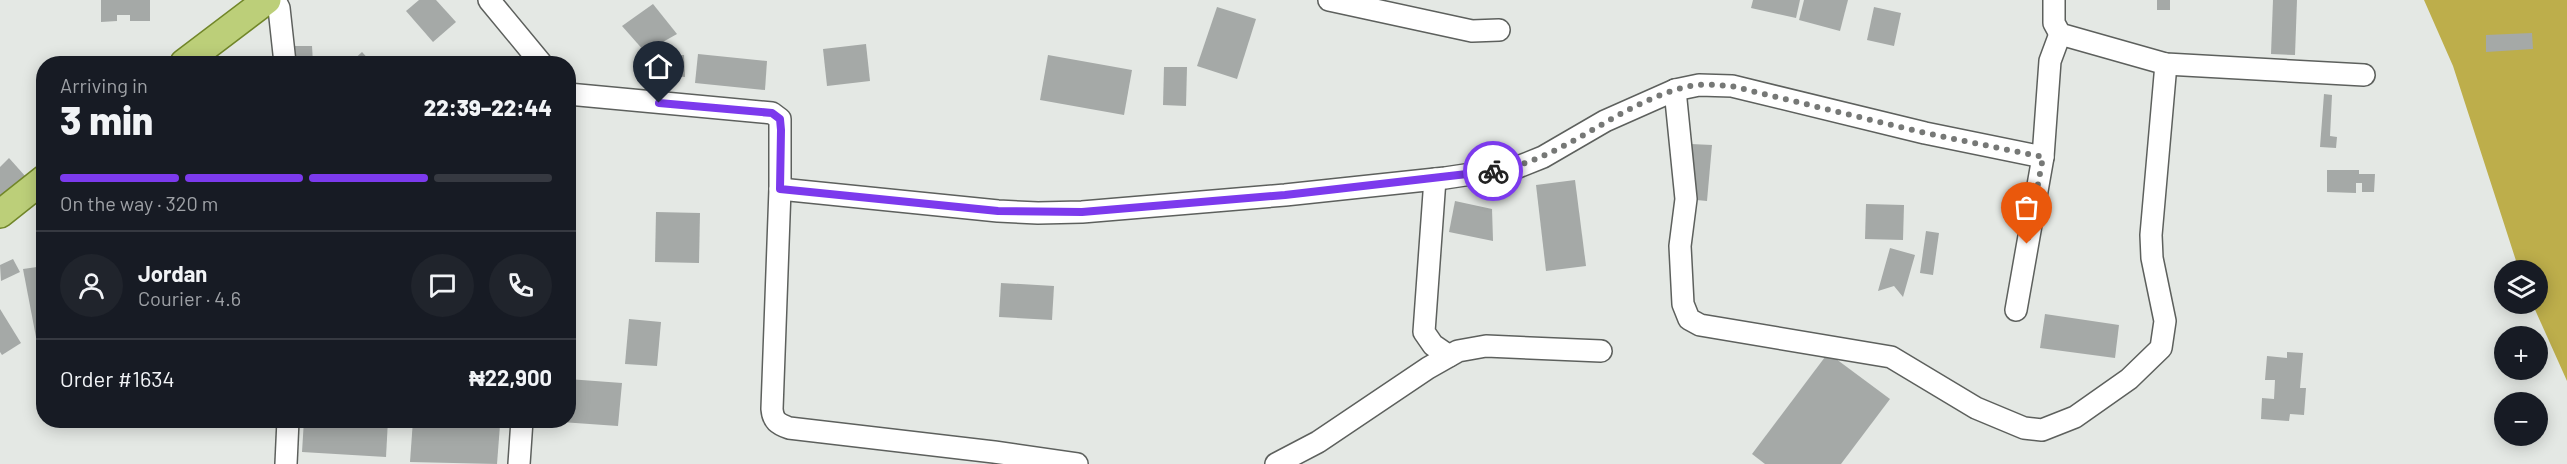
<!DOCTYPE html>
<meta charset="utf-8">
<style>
:root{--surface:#171b24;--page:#20242c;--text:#f1f3f6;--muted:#9ea1a6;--line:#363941;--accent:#7c3aed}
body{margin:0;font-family:Barlow,sans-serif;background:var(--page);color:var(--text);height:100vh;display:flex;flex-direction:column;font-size:22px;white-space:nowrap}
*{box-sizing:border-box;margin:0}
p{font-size:20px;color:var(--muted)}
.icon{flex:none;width:33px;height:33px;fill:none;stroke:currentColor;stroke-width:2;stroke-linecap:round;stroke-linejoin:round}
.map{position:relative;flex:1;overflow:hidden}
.panel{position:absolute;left:36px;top:56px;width:540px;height:372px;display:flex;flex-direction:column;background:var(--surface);border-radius:24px;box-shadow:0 3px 15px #0003}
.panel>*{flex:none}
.fabs{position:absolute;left:2494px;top:260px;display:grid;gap:12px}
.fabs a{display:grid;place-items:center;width:54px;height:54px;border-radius:50%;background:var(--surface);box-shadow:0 3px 15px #0003;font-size:30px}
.pin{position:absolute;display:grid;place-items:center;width:51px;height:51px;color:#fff;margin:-62px -26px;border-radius:50% 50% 50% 0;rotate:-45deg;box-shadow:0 0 6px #0007}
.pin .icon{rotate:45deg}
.courier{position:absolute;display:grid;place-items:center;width:60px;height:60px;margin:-30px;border:4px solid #7c3aed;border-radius:50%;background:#fff;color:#222;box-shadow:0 2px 8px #0007}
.head em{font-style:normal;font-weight:800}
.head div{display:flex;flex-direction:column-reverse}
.head{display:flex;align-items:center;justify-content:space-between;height:102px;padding:0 24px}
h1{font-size:39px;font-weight:800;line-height:45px}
.bar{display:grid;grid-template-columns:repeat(4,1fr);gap:9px 6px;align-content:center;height:72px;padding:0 24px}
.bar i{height:8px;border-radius:4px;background:var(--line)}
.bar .current{background:var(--accent)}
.bar p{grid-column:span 4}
.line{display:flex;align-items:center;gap:15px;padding:0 24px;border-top:2px solid var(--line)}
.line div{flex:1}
.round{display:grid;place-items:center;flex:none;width:63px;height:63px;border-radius:32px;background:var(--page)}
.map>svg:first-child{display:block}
.forest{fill:#bdae4b}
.building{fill:#a5a9a7}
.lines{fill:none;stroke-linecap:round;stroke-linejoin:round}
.minor-casing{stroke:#5d605d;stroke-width:24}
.major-casing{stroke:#718629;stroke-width:30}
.minor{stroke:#fff;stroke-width:21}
.major{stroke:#bccf79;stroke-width:27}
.done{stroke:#767876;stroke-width:6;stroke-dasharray:0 10.8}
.route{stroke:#7c3aed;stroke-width:8}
</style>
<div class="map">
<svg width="2567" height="464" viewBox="0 0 2567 464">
<rect width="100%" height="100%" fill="#e4e8e4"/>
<polygon class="forest" points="2424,0 2567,0 2567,381 2532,303 2538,303 2538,270 2519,270 2453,66"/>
<g class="building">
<polygon points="101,0 150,0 150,21 130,21 130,15 117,15 117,21 101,22"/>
<polygon points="419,0 436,0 456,22 433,42 406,11"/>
<polygon points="1753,0 1800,0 1796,18 1751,8"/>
<polygon points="1804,0 1848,0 1840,31 1799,20"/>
<rect x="2157" y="0" width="13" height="10"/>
<polygon points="2273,0 2297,0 2295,55 2271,54"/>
<polygon points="653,4 677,34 645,52 622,26"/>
<polygon points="1217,7 1256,19 1237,79 1197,66"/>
<polygon points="1874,7 1901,13 1894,46 1867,40"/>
<polygon points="2532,33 2533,49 2486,52 2486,35"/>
<polygon points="866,44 870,81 827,86 823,49"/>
<polygon points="292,46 312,46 313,63 293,63"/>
<polygon points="362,52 372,63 350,63"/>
<polygon points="698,54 767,61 765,90 695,83"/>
<polygon points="684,55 685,77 641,74 644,56"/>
<polygon points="1048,55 1132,70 1124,115 1040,100"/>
<polygon points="1164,67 1187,67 1186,106 1163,105"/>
<polygon points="2324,94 2332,95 2330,136 2337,137 2336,148 2320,147"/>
<polygon points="1691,144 1712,145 1707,201 1686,199"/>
<polygon points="9,158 26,177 2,198 0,196 0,167"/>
<polygon points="2327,170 2359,170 2359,174 2375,174 2374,192 2362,192 2362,183 2356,183 2356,193 2327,192"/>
<polygon points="1575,180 1586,266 1546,271 1536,185"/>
<polygon points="1455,201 1492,209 1493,241 1449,232"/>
<polygon points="1866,204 1904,205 1903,240 1865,239"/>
<polygon points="656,212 700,213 699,263 655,262"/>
<polygon points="1926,231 1939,233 1933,275 1920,273"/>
<polygon points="1890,248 1915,255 1903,297 1894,286 1878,291"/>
<polygon points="13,259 20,272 1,281 0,265"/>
<polygon points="44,266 44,357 40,358 23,269"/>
<polygon points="1001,283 1054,286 1052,320 999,317"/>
<polygon points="0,309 21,343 2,355 0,352"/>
<polygon points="2045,314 2119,325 2115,358 2040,348"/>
<polygon points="629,319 661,322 657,366 625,364"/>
<polygon points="2287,352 2303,353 2300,388 2306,388 2304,415 2290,414 2289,421 2261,419 2262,398 2274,399 2275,380 2265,380 2267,356 2287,358"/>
<polygon points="1828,353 1890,399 1841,464 1765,464 1752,454"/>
<polygon points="568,379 622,383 618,426 561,422 568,420"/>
<polygon points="304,420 388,420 386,457 302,452"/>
<polygon points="413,420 500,425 497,464 410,462"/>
</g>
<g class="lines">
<defs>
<g id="minor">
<polyline points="275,0 279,8 285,63"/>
<polyline points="489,0 541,63"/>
<polyline points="1329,0 1472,31 1499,30"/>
<polyline points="2054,0 2054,23 2060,34 2166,64 2364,75"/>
<polyline points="1675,90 1686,199 1680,246 1683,304 1689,319 1700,325 1891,357 1976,408 2024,428 2042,430 2075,417 2129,379 2161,348 2165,321 2152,258 2151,235 2166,64"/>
<path d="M568,94l204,19 8,6v70l-8,220c1,12 6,15 17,19l205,24 83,12"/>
<polyline points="1435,179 1424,332 1433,345 1449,356"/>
<polyline points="780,189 998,211 1038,213 1082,212 1285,195 1445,178 1518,167 1543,157 1605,121 1675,90 1699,85 1732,86 1925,133 2043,157"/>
<polyline points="2016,310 2043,157 2050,61 2060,34"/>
<polyline points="286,464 288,420"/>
<polyline points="519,464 522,420"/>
<polyline points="1276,464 1318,442 1428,368 1458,351 1486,346 1601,351"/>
</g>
<g id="major">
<polyline points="184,63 267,0"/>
<polyline points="0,214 44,179"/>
</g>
</defs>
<use href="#minor" class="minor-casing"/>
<use href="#major" class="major-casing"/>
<use href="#minor" class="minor"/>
<use href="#major" class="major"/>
</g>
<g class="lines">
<path class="done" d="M1493,171c70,-10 123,-67 193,-84 14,-4 30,-2 45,-1l194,47 118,24 -16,87"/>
<polyline class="route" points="659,103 772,113 780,119 781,130 780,189 998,211 1082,212 1285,195 1493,171"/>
</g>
</svg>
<div class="fabs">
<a><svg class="icon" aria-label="layers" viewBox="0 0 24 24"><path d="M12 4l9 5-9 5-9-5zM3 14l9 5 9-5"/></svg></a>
<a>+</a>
<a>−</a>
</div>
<div class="pin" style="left:2027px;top:244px;background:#ea580c"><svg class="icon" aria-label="bag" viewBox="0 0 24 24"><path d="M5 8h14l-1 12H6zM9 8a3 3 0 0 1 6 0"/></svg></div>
<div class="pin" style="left:659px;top:103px;background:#1f2937"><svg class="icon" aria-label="home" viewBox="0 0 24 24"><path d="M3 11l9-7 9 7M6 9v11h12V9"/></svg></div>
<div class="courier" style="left:1493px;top:171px"><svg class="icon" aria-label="bike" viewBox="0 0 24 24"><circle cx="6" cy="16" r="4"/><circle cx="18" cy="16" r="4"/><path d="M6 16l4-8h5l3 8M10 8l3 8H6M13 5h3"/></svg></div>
<section class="panel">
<div class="head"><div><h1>3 min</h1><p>Arriving in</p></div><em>22:39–22:44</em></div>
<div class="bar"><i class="current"></i><i class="current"></i><i class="current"></i><i></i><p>On the way · 320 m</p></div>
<div class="line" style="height:108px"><a class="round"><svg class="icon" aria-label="person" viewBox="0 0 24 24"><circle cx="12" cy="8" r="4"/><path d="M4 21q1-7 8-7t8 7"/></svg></a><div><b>Jordan</b><p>Courier · 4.6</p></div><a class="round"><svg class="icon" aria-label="chat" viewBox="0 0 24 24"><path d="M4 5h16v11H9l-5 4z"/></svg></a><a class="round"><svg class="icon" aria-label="phone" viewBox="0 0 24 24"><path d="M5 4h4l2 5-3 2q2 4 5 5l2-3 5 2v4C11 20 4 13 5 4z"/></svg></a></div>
<div class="line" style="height:78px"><div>Order #1634</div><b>₦22,900</b></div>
</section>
</div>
